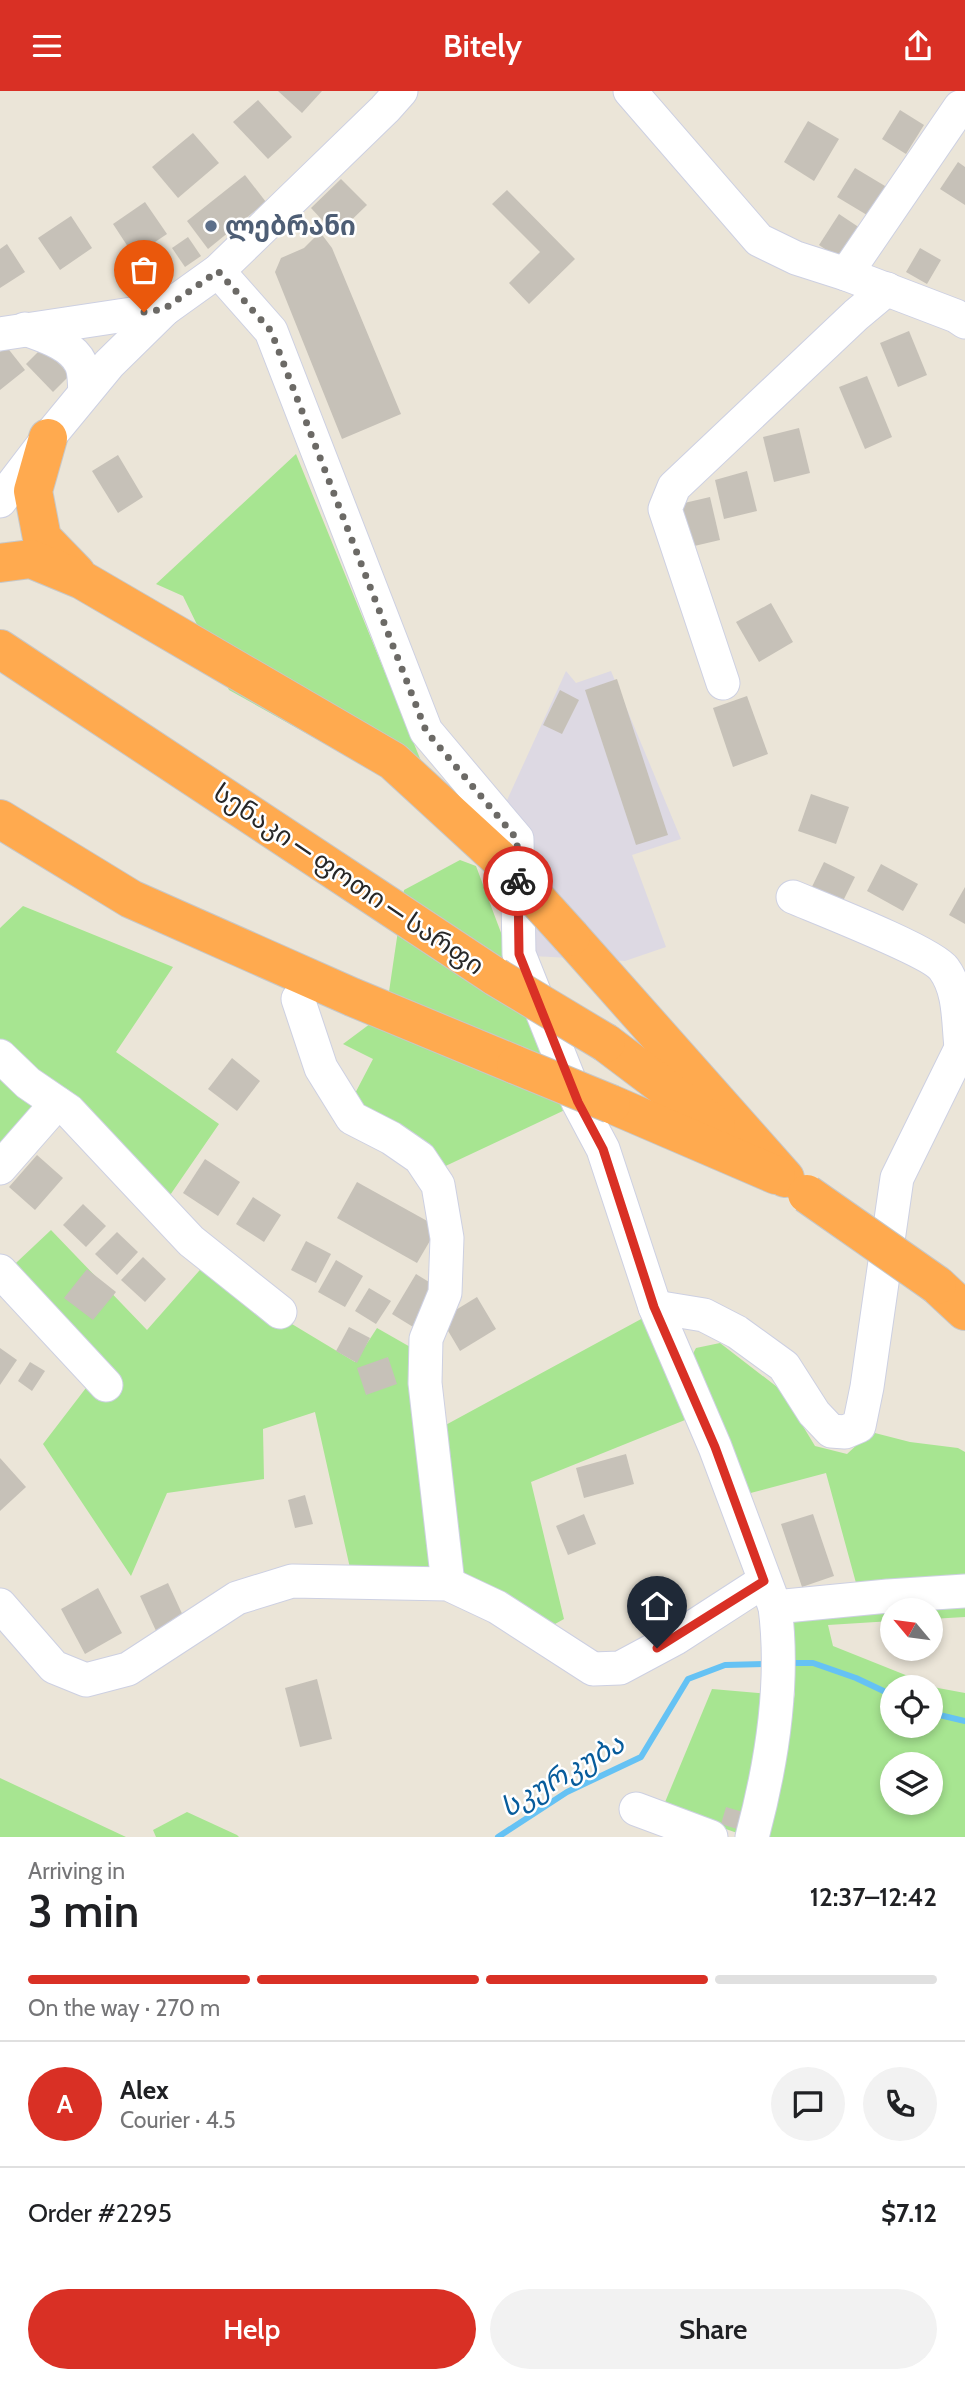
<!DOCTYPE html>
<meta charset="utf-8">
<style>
:root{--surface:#fff;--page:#f2f2f2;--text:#202124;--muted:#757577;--line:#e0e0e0;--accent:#d93025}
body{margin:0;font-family:Cabin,"Noto Sans Georgian",sans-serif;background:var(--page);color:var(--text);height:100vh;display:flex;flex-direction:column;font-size:26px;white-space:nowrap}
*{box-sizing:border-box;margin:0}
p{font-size:23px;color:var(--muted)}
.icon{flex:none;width:38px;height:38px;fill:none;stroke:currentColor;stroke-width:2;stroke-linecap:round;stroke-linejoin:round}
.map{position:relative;height:1746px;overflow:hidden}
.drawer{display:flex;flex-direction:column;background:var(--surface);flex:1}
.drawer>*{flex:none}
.needle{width:46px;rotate:299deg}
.fabs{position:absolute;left:880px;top:1507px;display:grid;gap:14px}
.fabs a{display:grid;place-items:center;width:63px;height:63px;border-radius:50%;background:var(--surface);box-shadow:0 4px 10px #0003;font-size:35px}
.pin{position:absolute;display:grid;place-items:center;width:60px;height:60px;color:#fff;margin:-72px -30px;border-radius:50% 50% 50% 0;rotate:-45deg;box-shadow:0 0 7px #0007}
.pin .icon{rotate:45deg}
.courier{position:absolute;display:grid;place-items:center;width:70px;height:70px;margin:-35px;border:5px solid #d93025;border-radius:50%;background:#fff;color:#222;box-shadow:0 2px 9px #0007}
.overview em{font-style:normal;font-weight:600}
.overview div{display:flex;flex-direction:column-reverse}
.overview{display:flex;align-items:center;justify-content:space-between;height:119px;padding:0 28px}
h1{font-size:46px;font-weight:600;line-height:52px}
.bar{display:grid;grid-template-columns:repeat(4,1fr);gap:10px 7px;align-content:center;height:84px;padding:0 28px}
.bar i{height:9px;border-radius:5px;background:var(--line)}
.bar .selected{background:var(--accent)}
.bar p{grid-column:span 4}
.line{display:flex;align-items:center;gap:18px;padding:0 28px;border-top:2px solid var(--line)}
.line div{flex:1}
.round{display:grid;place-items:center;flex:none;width:74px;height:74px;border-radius:37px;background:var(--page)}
.primary-button{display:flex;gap:14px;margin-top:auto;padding:14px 28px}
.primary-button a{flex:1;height:80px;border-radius:42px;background:var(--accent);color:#fff;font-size:28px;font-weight:600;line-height:80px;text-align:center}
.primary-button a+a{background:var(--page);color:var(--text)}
header{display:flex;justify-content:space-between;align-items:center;height:91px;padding:0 28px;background:var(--accent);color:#fff;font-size:32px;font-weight:600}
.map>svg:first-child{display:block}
.industrial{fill:#ddd9e3}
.green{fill:#a7e591;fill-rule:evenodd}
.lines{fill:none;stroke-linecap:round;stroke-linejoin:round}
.stream{stroke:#65c2f4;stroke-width:6}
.building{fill:#c6c1b8}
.minor-casing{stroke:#cdd0e2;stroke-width:35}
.highway-casing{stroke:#c7c7c7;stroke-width:40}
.minor{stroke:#fff;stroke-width:33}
.highway{stroke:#ffaa4f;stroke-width:38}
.highway-bridge-casing{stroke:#c7c7c7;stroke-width:40;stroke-linecap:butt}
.highway-bridge{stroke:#ffaa4f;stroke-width:38}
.done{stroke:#6c6a66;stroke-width:7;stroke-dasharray:0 12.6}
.route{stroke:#d93025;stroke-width:9}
.service-dot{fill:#5c6f8a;stroke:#fff;stroke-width:2.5}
.labels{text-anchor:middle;stroke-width:5;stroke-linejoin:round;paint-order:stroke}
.service-label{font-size:26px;font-weight:bold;fill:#4e5e75;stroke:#fff;text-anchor:start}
.street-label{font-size:26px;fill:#282828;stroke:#fff}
.water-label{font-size:28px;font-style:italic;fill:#075c9c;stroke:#fff}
</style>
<header><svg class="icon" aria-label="menu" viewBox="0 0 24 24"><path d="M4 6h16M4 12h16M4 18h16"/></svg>Bitely<svg class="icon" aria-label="share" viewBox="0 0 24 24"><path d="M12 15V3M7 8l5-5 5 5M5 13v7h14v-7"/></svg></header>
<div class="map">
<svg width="965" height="1746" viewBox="0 0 965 1746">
<rect width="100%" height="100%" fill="#ebe5d8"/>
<polygon class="industrial" points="566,580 576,592 611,580 681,748 632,764 666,856 625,870 533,865 487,753"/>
<g class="green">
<polygon points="296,363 432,697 381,684 229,599 183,505 156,493"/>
<polygon points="460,769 476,775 567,1018 437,1079 339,1033 373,968 343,953 386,921 404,799"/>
<polygon points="23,815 173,876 116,961 219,1033 166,1110 0,949 0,837"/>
<polygon points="0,977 38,1021 0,1066"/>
<polygon points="51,1139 147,1239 206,1172 257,1212 355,1271 377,1237 412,1257 418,1349 643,1227 685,1329 531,1391 564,1528 546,1538 350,1477 315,1321 263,1338 264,1388 167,1402 131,1485 43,1353 89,1293 0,1187"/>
<polygon points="720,1252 781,1299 815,1355 847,1363 871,1341 910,1351 958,1357 965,1361 965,1485 856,1492 826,1382 743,1404 688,1272 696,1257"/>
<path d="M965,1512v14l-34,2v-9h-39v11l-64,4 5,21 105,42 27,5v144h-204l34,-143 -7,-79zM892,1596h39v38h-39zM892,1673h39v39h-39z"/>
<polygon points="712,1598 769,1603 743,1744 663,1716"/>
<polygon points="0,1687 126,1746 0,1746"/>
<polygon points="187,1721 237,1744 239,1746 156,1746 153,1739"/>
</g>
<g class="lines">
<g class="stream">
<polyline points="789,1572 813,1572 856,1587 892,1604"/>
<polyline points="931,1622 965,1630"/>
<polyline points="498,1746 567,1701 641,1666 688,1588 725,1574 767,1573"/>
</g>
</g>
<g class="building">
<polygon points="278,0 322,0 302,22"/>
<polygon points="258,9 292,46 268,68 233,31"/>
<polygon points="900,19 924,34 906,63 882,48"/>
<polygon points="808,30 839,48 814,90 784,71"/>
<polygon points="193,42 219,72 178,107 152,76"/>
<polygon points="958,71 965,76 965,114 940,98"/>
<polygon points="855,77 890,98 872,127 837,106"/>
<polygon points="245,84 266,111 208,158 187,130"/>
<polygon points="341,88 367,114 336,144 311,117"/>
<polygon points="507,99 575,168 529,213 509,192 540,161 492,113"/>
<polygon points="145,111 167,143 134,165 113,133"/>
<polygon points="839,123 863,139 843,170 819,154"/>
<polygon points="71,125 92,157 60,179 38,147"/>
<polygon points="320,141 332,157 401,323 342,348 275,181 281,167 304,157"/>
<polygon points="188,146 201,165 185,176 172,157"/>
<polygon points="7,153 25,181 0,197 0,158"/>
<polygon points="920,157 941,169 927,193 906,181"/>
<polygon points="909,240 927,284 898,296 880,252"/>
<polygon points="6,255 25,279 0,299 0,261"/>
<polygon points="43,256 70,284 53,301 26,273"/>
<polygon points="867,285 892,346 865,358 839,296"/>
<polygon points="799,337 810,382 774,391 763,346"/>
<polygon points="118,364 143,406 118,422 92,380"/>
<polygon points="747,380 757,420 724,428 715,389"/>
<polygon points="710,406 720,449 690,456 680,413"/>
<polygon points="771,512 793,551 759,571 736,531"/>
<polygon points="617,588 668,744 636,754 585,599"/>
<polygon points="560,599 579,609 562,643 543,634"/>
<polygon points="747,605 768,663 733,676 713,617"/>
<polygon points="811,703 849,716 836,753 798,740"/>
<polygon points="824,771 855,786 838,820 807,806"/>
<polygon points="881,773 918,793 903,820 867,800"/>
<polygon points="965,796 965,833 949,824"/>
<polygon points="232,967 260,990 237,1020 208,998"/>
<polygon points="37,1064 63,1087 35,1119 9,1096"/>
<polygon points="205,1068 240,1091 218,1125 183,1102"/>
<polygon points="357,1091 438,1136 417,1172 337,1127"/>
<polygon points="253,1106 281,1124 264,1151 236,1133"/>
<polygon points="83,1113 106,1135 86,1156 63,1134"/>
<polygon points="117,1141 138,1161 117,1184 95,1163"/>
<polygon points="306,1150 331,1163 316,1192 291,1179"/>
<polygon points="143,1166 166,1188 145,1211 121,1189"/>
<polygon points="336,1169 363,1185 345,1216 318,1201"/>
<polygon points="87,1178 116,1201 93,1229 64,1207"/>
<polygon points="416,1183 442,1199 418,1239 392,1223"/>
<polygon points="369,1197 391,1210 376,1233 355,1220"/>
<polygon points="477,1206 496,1238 460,1260 441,1228"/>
<polygon points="349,1236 370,1247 357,1272 336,1260"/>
<polygon points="0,1257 17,1269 0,1294"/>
<polygon points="388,1266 397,1293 366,1304 357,1277"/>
<polygon points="30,1271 45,1280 32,1300 18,1290"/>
<polygon points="626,1363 634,1393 584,1407 576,1377"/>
<polygon points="0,1367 26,1396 0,1420"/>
<polygon points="305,1404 313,1433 295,1437 288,1409"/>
<polygon points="584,1423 596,1453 568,1464 556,1435"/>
<polygon points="813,1423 834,1485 802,1496 781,1433"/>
<polygon points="168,1492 185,1529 157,1542 140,1505"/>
<polygon points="98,1497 122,1542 85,1563 61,1518"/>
<polygon points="317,1588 332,1648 300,1656 285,1597"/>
<polygon points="726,1716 746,1722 740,1739 721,1733"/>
</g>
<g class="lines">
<defs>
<g id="minor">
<polyline points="630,0 759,149 796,167 846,183 956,225 965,231"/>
<polyline points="218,180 271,240 426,640 517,748 519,863 578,1011 603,1058 655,1216 715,1356 775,1516 888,1505 965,1500"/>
<polyline points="846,183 960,16"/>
<path d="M25,238c19,7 47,15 56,35 4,8 3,20 4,28"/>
<polyline points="0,243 165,218"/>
<polyline points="0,410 48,347 109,273 165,218 218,180 385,18 401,0"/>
<polyline points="723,592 665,418 674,396 856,224 887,198"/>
<path d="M793,806c26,11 139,55 151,72 16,22 14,52 17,78"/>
<polyline points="298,908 321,977 352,1027 391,1047 420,1067 438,1094 447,1147 445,1202 426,1248 425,1292 448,1493"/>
<polyline points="0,965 28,992 69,1020 191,1150 280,1221"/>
<polyline points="0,1077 57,1012"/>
<polyline points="0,1180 106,1294"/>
<polyline points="655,1216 704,1224 737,1241 784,1275 814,1322 831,1340 845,1341 859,1335 867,1296 897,1087 965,949"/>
<polyline points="0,1514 54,1576 86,1589 128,1578 237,1507 292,1490 448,1493 497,1516 593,1578 620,1577 676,1547 764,1490"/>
<polyline points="636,1718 711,1746"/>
<path d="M752,1746c20,-74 33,-153 23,-230"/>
</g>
<g id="highway">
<polyline points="48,347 33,400 42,447 76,482"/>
<polyline points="0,472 31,468 82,489 393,670 504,772"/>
<polyline points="0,558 496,886"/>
<polyline points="0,728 131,808 352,906 516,974"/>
<polyline points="571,846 785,1087"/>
<polyline points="606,952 716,1035"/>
<polyline points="611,1013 776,1084"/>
<polyline points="937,1194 965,1220"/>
</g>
</defs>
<use href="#minor" class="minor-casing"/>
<use href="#highway" class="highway-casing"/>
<use href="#minor" class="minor"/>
<use href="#highway" class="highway"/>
<defs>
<g id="highway-bridge">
<polyline points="504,772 571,846"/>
<polyline points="496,886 606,952"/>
<polyline points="516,974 611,1013"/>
<polyline points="807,1103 937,1194"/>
</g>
</defs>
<use href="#highway-bridge" class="highway-bridge-casing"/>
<use href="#highway-bridge" class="highway-bridge"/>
</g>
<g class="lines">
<polyline class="done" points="144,221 164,218 218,180 271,240 426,640 517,748 518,790"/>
<polyline class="route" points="518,790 519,863 578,1011 603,1058 654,1216 715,1356 764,1490 657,1557"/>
</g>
<circle class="service-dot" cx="211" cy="135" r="7"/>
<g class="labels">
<g class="service-label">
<text x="225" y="144">ლებრანი</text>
</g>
<g class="street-label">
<text transform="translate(349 788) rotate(34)" y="9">სენაკი — ფოთი — სარფი</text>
</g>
<g class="water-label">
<text transform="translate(562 1684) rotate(-30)" y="10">სკურკუბა</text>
</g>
</g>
</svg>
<div class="fabs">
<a><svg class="needle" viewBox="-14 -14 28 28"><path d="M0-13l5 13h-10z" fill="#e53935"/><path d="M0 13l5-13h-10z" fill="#757577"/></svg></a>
<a><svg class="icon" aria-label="locate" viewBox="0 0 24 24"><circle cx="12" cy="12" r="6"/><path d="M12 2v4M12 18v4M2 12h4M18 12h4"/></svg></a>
<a><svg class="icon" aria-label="layers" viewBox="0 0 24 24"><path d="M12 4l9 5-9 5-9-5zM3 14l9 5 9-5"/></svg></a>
</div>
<div class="pin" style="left:144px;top:221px;background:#ea580c"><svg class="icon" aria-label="bag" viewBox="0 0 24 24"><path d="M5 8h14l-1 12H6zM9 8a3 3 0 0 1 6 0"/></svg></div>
<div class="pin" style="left:657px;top:1557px;background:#1f2937"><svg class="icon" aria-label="home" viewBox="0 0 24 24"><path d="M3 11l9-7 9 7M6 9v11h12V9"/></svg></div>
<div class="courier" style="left:518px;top:790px"><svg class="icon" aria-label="bike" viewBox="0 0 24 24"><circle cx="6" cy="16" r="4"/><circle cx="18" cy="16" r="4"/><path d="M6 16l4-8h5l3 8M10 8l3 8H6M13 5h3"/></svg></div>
</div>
<section class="drawer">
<div class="overview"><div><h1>3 min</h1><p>Arriving in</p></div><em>12:37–12:42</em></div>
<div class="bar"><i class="selected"></i><i class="selected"></i><i class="selected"></i><i></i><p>On the way · 270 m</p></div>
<div class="line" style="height:126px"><b class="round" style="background:var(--accent);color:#fff">A</b><div><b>Alex</b><p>Courier · 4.5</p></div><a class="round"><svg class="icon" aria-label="chat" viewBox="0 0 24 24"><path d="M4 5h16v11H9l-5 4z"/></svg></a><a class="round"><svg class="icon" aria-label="phone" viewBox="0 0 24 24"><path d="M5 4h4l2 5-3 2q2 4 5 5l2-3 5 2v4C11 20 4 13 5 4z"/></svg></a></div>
<div class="line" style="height:91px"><div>Order #2295</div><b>$7.12</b></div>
<div class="primary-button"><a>Help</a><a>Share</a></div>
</section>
